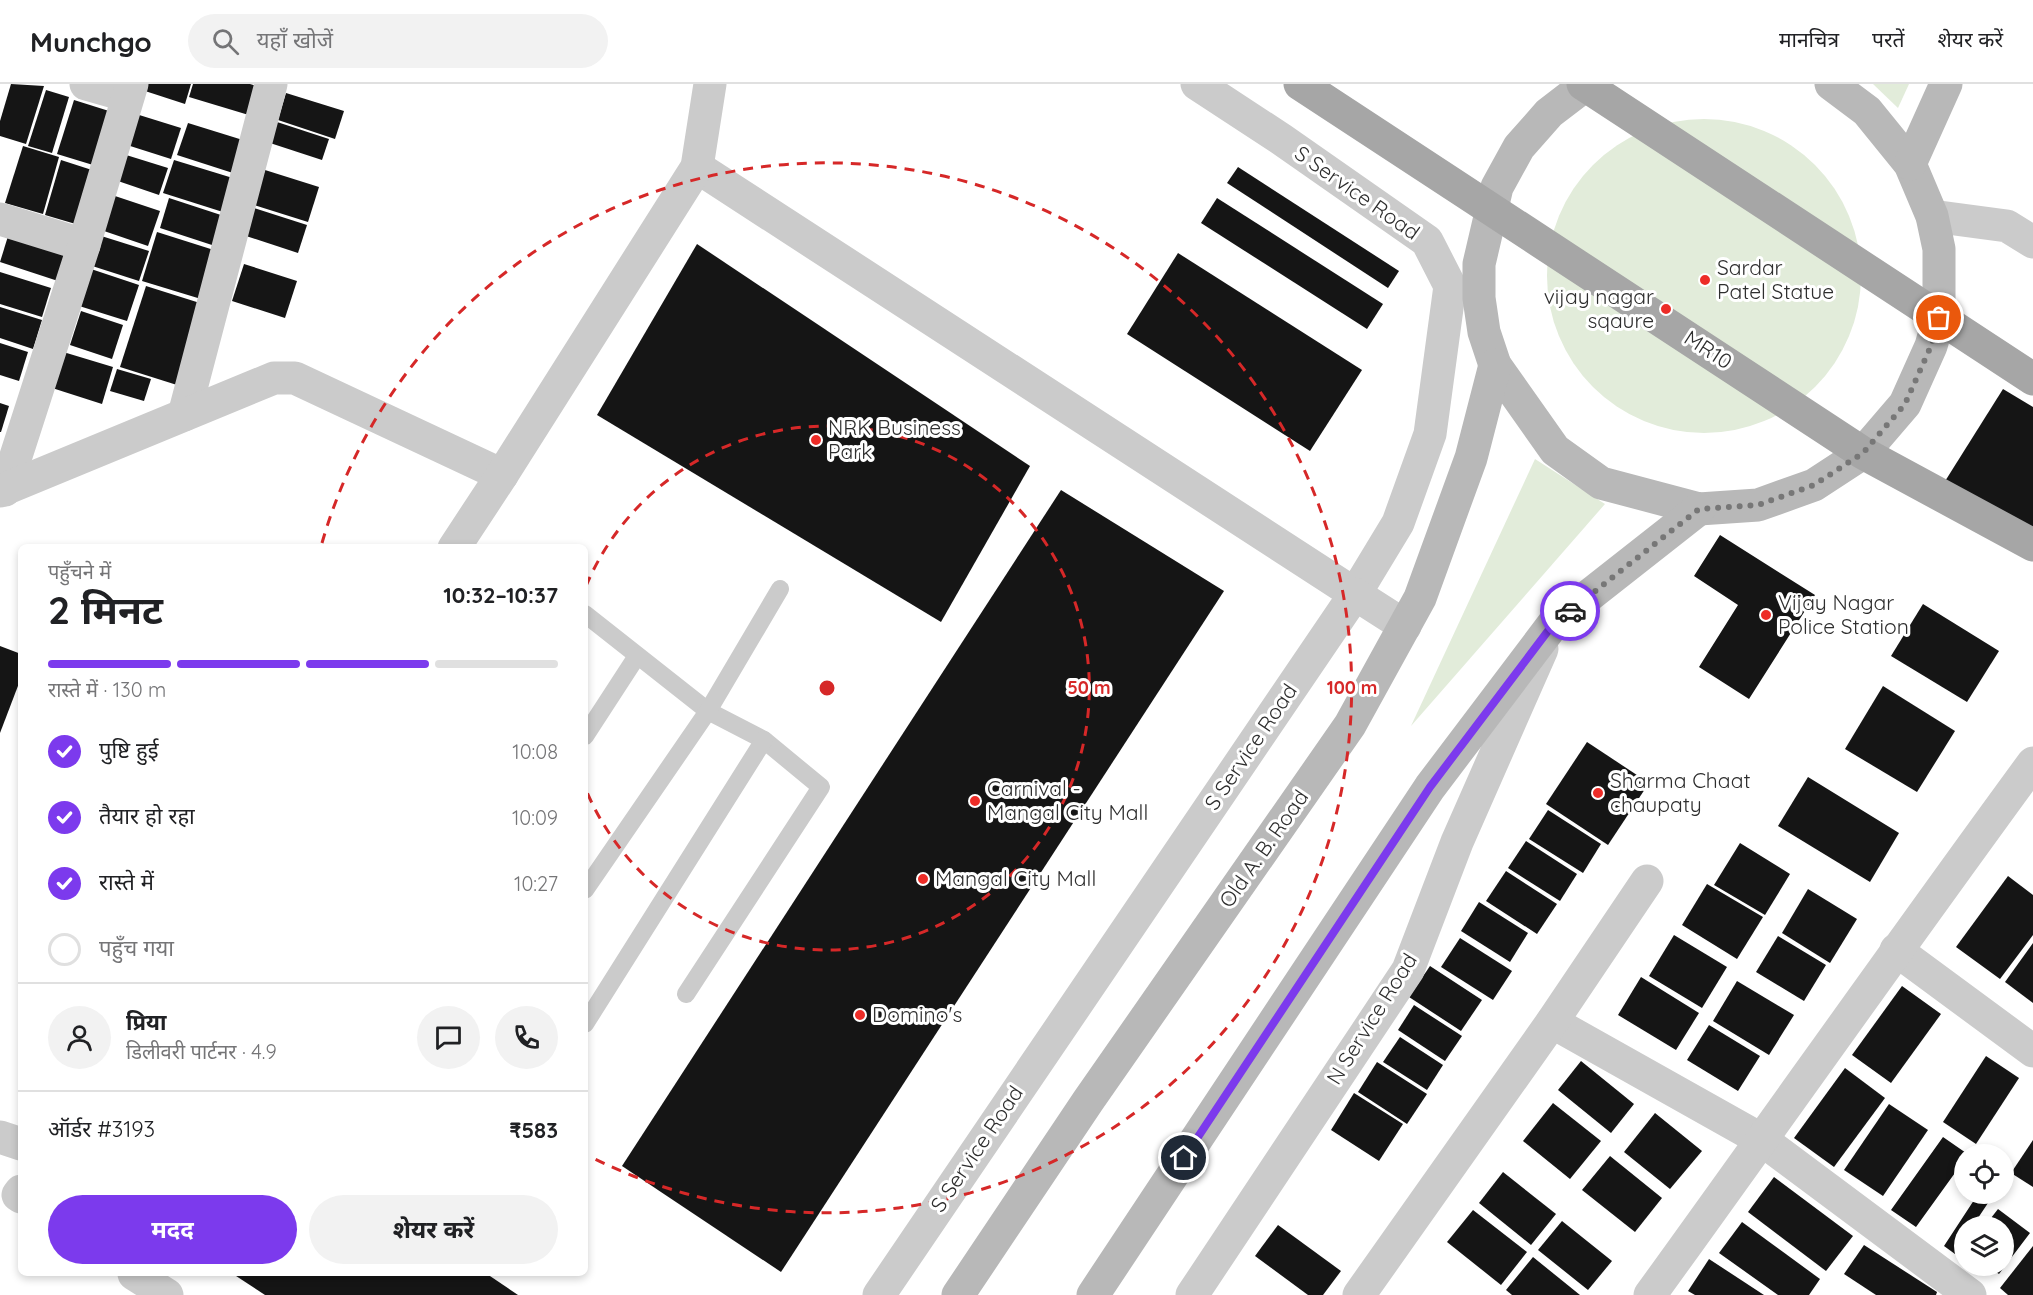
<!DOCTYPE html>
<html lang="hi">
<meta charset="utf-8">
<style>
:root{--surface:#fff;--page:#f2f2f2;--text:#202124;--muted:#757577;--line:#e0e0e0;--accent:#7c3aed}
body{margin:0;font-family:Quicksand,"Noto Sans Devanagari",sans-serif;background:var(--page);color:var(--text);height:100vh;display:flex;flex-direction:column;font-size:22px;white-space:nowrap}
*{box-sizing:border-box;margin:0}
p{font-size:20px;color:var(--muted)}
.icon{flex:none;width:33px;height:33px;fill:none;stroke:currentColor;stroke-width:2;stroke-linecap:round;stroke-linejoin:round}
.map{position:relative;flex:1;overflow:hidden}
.side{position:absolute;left:18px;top:460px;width:570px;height:732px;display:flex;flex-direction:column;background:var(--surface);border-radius:9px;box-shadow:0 3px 9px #0003}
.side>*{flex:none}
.fabs{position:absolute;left:1954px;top:1060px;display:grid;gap:12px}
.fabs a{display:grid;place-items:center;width:60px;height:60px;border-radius:50%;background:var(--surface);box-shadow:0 3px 9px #0003;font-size:30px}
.pin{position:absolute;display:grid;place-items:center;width:51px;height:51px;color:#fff;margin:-26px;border:3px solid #fff;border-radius:50%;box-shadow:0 2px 6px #0007}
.courier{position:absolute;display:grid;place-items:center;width:60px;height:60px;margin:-30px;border:4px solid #7c3aed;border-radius:50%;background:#fff;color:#222;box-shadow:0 2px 8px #0007}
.overview em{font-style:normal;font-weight:700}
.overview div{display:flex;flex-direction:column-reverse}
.overview{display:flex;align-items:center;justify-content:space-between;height:102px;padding:0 30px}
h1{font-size:39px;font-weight:700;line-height:45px}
.bar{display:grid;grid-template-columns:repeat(4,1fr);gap:9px 6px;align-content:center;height:72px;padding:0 30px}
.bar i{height:8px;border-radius:4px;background:var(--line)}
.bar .active{background:var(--accent)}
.bar p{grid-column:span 4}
.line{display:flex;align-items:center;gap:15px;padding:0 30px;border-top:2px solid var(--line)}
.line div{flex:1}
.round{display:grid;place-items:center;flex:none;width:63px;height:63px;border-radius:32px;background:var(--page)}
ol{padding:0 30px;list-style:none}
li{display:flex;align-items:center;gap:18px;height:66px}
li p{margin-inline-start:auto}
li .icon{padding:6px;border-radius:50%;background:var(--accent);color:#fff;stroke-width:4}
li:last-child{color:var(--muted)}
li i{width:33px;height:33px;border:3px solid var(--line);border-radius:50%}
.primary-button{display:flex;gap:12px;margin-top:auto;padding:12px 30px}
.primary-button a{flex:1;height:69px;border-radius:36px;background:var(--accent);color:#fff;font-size:24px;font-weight:700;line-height:69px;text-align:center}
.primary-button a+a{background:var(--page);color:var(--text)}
header{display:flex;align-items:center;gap:36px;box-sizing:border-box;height:84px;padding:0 30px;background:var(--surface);border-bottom:2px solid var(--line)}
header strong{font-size:28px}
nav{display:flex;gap:33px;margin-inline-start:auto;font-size:21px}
.search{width:420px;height:54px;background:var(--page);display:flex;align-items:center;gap:15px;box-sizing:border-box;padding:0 21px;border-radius:33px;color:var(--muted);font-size:22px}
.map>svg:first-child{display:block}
.green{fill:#e2ecda}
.building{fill:#151515}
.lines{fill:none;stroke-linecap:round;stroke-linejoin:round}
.service{stroke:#cbcbcb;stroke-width:18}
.minor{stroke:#cbcbcb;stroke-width:33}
.tertiary{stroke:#cbcbcb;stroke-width:33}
.secondary{stroke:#b8b8b8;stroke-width:33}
.primary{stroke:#a6a6a6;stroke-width:33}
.done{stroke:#777;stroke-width:6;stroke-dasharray:0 10.8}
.route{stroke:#7c3aed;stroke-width:8}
.ring{fill:none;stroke:#d62828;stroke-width:3;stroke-dasharray:10 8}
.poi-dot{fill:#ed2c27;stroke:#fff;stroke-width:2}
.labels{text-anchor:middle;stroke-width:6;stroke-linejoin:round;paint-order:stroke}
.street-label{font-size:21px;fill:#2e2e2e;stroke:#fff}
.poi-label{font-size:21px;fill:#2e2e2e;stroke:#fff;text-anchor:start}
.centre{fill:#d62828;stroke:#fff;stroke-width:3}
.ring-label{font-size:18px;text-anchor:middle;font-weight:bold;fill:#d62828;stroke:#fff;stroke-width:6;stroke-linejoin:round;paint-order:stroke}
</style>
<header>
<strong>Munchgo</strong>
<div class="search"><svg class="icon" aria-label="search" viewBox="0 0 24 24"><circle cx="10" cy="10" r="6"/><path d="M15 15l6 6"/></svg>यहाँ खोजें</div>
<nav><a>मानचित्र</a><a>परतें</a><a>शेयर करें</a></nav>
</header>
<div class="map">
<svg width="2033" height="1211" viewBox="0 0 2033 1211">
<rect width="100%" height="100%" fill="#fff"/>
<g class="green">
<polygon points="1873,0 1909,0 1898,24"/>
<circle cx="1704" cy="192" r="157"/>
<polygon points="1535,375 1605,420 1411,642"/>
</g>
<g class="building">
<polygon points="11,0 44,2 26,60 0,52 0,37"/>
<polygon points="144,0 191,0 185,20 142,6"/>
<polygon points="193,0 250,0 261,3 252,32 189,13"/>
<polygon points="46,6 69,13 52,69 28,62"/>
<polygon points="286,9 344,27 335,55 278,36"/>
<polygon points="74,16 109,27 93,81 57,70"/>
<polygon points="136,30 181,44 171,75 127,61"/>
<polygon points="277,38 329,55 322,76 270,59"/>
<polygon points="188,39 246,57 236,90 177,71"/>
<polygon points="23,62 59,73 43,130 5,119"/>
<polygon points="123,70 168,84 159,111 115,96"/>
<polygon points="61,76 95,87 79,141 45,131"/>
<polygon points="174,76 236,95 226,129 163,109"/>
<polygon points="1238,83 1399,187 1388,204 1227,99"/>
<polygon points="265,86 319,103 308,138 254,121"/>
<polygon points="115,112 160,127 148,162 104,147"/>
<polygon points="169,114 224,132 215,162 160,144"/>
<polygon points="1217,114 1383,220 1367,245 1201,139"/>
<polygon points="251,123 307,141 298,169 243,151"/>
<polygon points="157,148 217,167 201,215 142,197"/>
<polygon points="9,149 68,168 58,197 0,178"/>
<polygon points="95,150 149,167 139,197 86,180"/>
<polygon points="697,160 1030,382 941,538 597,331"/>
<polygon points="1178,169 1362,286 1310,367 1127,250"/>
<polygon points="244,180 297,197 285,234 232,217"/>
<polygon points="88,184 139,201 127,237 76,221"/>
<polygon points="0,188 51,204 42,233 0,220"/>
<polygon points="146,202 203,220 177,301 120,283"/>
<polygon points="0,223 42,236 33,265 0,254"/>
<polygon points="81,227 123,241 112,275 70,261"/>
<polygon points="0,259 28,268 19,297 0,291"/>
<polygon points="60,267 113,283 102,320 49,303"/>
<polygon points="117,285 151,295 144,317 110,307"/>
<polygon points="2003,305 2033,323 2033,458 1942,402"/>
<polygon points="0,319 9,322 1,348 0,348"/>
<polygon points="1061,406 1224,507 781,1188 622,1082"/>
<polygon points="1720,451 1815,511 1749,615 1699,583 1738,521 1694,492"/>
<polygon points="1923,520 1999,567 1967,618 1891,572"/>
<polygon points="0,562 21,570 21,594 0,649"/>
<polygon points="1883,602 1955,647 1917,708 1845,665"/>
<polygon points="1587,658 1649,699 1608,761 1546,720"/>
<polygon points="1808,693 1899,749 1870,798 1778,742"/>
<polygon points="1548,726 1601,760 1583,789 1529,755"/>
<polygon points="1526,757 1577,790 1560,817 1508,784"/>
<polygon points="1740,759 1790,790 1765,831 1714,801"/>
<polygon points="1506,787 1557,820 1537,850 1486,817"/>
<polygon points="2008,792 2033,811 2033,851 2000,895 1956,863"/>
<polygon points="1707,800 1763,833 1737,875 1682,841"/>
<polygon points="1808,805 1857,835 1830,879 1782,849"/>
<polygon points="1479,818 1528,849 1510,878 1461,847"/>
<polygon points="1674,851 1727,883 1702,924 1649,892"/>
<polygon points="1778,852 1826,881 1804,917 1756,888"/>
<polygon points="1460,854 1512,887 1493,916 1441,883"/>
<polygon points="2033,859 2033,919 2005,898"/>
<polygon points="1430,882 1482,916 1461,947 1409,913"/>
<polygon points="1641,893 1699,929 1676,966 1618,931"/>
<polygon points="1737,897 1794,931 1769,971 1713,937"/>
<polygon points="1902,902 1941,930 1891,999 1852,971"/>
<polygon points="1414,921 1462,952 1445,977 1398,946"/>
<polygon points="1709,941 1760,972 1738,1007 1687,976"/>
<polygon points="1400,953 1443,981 1427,1006 1383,978"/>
<polygon points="1986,972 2019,994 1976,1060 1943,1038"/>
<polygon points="1581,977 1634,1020 1611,1049 1558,1006"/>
<polygon points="1377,978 1427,1010 1407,1040 1358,1008"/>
<polygon points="1845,984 1885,1014 1834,1083 1794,1054"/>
<polygon points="1354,1009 1403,1040 1379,1077 1331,1046"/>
<polygon points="1553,1019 1601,1057 1570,1095 1523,1057"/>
<polygon points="1889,1020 1928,1046 1883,1112 1844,1086"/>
<polygon points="1655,1029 1702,1067 1670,1105 1624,1068"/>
<polygon points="1943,1053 1969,1071 1965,1071 1965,1075 1916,1143 1891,1126"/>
<polygon points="2033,1056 2033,1103 2011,1089"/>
<polygon points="1610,1072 1662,1114 1635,1148 1582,1106"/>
<polygon points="1503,1088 1556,1130 1531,1161 1479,1119"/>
<polygon points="1774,1093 1853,1152 1826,1187 1748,1128"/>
<polygon points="1978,1110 1994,1110 1972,1143 1965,1143 1965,1154 1955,1170 1944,1162"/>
<polygon points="1998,1125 2030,1149 1999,1190 1987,1182 2004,1182 2004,1143 1984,1143"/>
<polygon points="1473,1126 1527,1168 1501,1201 1447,1158"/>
<polygon points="1562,1137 1612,1177 1588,1206 1538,1166"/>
<polygon points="1742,1138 1820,1195 1809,1211 1778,1211 1719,1169"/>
<polygon points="1278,1141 1341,1187 1323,1211 1308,1211 1255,1172"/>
<polygon points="1864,1161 1937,1208 1936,1211 1876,1211 1844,1190"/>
<polygon points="2033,1162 2033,1211 2008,1211 2000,1204"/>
<polygon points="1533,1173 1580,1211 1512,1211 1506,1206"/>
<polygon points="1709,1175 1764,1211 1695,1211 1688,1207"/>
<polygon points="233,1190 487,1190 518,1211 265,1211"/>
</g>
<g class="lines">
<g class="service">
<polyline points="585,530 708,627 764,656 821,703 686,910"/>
<polyline points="585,652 637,572"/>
<polyline points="585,806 708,627 780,505"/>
<polyline points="585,940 764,656"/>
</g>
<g class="minor">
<polyline points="86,0 128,12"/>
<polyline points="697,83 1355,510 1398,439 1430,350 1450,202 1427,157 1281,55 1197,0"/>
<polyline points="1932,132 2007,142 2033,158"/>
<polyline points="0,135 84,161"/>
<polyline points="184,331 271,0"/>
<polyline points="5,406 84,161 132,0"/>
<polyline points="0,407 274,294 295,294 502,391"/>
<polyline points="454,464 502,391 697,83 710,0"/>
<polyline points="1896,866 2033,967"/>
<polyline points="1552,938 1762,1056 1970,1211"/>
<polyline points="0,1053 21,1060"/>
<polyline points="21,1107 18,1111 21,1113"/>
<polyline points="134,1190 167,1211"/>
<polyline points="1359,1211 1552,938 1647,797"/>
<path d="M1650,1211c128,-177 254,-356 383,-532"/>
</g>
<g class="tertiary">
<polyline points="879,1211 1355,510 1405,542"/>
<polyline points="1192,1211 1408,886 1457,758 1542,565"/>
</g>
<g class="secondary">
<polyline points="1587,0 1549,29 1519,63 1497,103 1479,180 1479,214 1484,248 1495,281 1555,366 1601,399 1699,425 1758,421 1814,401 1863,369 1905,320 1931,262 1939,234 1939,165 1932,132 1910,80 1867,27 1831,0"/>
<polyline points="1910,80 1946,0"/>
<polyline points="958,1211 1088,1017 1350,641 1420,514 1471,374 1495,281"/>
<polyline points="1093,1211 1430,703 1554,539 1699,425"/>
</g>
<g class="primary">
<polyline points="1300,0 1863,369 2033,461"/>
<polyline points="1583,0 2033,295"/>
</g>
</g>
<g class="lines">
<polyline class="done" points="1570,527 1699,425 1758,421 1814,401 1863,369 1905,320 1931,262 1939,234"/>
<polyline class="route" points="1184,1074 1430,703 1554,539 1570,527"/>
</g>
<g class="ring">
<path d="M586 502A262 262 0 1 1 586 706"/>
<path d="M322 459A525 525 0 1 1 589 1072"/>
</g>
<g class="poi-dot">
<circle cx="1705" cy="196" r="6"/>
<circle cx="1666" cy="225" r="6"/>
<circle cx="816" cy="356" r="6"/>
<circle cx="1766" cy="531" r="6"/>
<circle cx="1598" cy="709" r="6"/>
<circle cx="975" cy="717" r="6"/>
<circle cx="923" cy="795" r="6"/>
<circle cx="860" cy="931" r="6"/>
</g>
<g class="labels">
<g class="street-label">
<text transform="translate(1357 109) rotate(35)" y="7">S Service Road</text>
<text transform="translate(1708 266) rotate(33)" y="7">MR10</text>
<text transform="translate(1251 663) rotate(-56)" y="7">S Service Road</text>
<text transform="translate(1264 765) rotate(-55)" y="7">Old A. B. Road</text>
<text transform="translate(1372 935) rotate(-58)" y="7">N Service Road</text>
<text transform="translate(977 1065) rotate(-56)" y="7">S Service Road</text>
</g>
<g class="poi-label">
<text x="1717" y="191">Sardar<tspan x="1717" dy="24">Patel Statue</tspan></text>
<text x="1654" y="220" text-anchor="end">vijay nagar<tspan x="1654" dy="24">sqaure</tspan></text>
<text x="828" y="351">NRK Business<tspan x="828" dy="24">Park</tspan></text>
<text x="1778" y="526">Vijay Nagar<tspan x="1778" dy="24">Police Station</tspan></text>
<text x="1610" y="704">Sharma Chaat<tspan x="1610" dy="24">chaupaty</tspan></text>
<text x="987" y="712">Carnival -<tspan x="987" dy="24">Mangal City Mall</tspan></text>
<text x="935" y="802">Mangal City Mall</text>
<text x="872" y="938">Domino's</text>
</g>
</g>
<circle cx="827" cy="604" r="9" class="centre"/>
<g class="ring-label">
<text x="1089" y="610">50 m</text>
<text x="1352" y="610">100 m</text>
</g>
</svg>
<div class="fabs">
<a><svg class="icon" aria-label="locate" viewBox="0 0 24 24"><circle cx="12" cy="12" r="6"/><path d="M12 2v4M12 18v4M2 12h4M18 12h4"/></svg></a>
<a><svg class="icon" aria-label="layers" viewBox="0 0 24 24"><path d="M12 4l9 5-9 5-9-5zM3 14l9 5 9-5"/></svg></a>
</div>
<div class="pin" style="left:1939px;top:234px;background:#ea580c"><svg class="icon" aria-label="bag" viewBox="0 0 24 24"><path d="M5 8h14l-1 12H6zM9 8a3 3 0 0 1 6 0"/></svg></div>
<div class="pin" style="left:1184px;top:1074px;background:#1f2937"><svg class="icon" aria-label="home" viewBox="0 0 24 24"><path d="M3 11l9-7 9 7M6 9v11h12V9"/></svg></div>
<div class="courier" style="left:1570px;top:527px"><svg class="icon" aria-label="car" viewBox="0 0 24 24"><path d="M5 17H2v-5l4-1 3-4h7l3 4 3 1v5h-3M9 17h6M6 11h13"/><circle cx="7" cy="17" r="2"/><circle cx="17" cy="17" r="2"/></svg></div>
<section class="side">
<div class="overview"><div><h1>2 मिनट</h1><p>पहुँचने में</p></div><em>10:32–10:37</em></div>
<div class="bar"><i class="active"></i><i class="active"></i><i class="active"></i><i></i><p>रास्ते में · 130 m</p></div>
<ol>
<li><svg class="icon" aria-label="check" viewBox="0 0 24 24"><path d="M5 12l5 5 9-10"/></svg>पुष्टि हुई<p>10:08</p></li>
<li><svg class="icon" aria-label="check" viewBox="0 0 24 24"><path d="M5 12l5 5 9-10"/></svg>तैयार हो रहा<p>10:09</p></li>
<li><svg class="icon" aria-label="check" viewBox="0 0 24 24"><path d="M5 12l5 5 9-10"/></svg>रास्ते में<p>10:27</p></li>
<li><i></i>पहुँच गया</li>
</ol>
<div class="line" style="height:108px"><a class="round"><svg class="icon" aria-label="person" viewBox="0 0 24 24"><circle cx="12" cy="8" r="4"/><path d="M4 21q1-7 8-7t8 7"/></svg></a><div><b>प्रिया</b><p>डिलीवरी पार्टनर · 4.9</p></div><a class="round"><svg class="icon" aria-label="chat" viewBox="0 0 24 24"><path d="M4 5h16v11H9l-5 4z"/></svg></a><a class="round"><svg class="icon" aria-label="phone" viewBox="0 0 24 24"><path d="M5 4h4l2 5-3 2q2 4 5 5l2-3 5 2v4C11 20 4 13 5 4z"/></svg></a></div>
<div class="line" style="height:78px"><div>ऑर्डर #3193</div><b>₹583</b></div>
<div class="primary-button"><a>मदद</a><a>शेयर करें</a></div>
</section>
</div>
